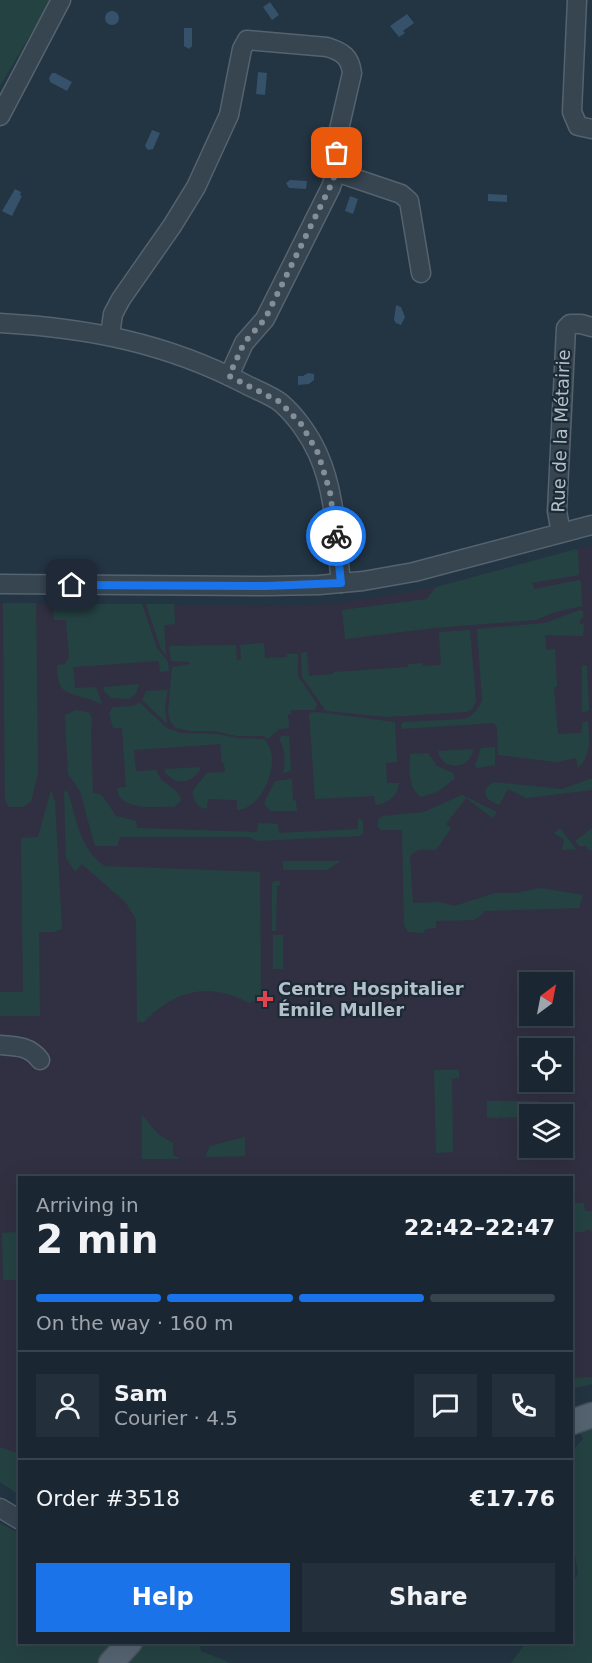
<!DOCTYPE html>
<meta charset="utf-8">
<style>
:root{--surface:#1a2732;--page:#232f3a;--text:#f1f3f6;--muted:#9fa5ac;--line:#38444d;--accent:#1a73e8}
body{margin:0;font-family:"DejaVu Sans",sans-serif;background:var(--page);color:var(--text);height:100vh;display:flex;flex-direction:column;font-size:22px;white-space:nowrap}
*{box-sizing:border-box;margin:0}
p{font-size:20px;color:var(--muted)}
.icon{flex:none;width:33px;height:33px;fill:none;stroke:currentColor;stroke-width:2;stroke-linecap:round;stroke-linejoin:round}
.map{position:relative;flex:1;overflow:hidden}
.sheet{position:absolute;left:18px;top:1176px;width:555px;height:468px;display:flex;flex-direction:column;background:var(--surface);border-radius:0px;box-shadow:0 6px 24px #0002,0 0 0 2px var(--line)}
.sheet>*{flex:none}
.needle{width:39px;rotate:32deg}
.fabs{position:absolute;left:519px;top:972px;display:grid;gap:12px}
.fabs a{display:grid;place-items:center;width:54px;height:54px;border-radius:0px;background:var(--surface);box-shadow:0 6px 24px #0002,0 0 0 2px var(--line);font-size:30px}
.pin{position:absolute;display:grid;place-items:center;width:51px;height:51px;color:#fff;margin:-26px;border-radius:12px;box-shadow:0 3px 9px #0006}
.courier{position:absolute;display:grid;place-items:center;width:60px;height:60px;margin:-30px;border:4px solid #1a73e8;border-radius:50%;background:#fff;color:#222;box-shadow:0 2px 8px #0007}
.head em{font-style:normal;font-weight:800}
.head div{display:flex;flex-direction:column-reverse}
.head{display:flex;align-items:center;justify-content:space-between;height:102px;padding:0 18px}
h1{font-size:39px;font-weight:800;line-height:45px}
.bar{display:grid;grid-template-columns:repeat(4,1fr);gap:9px 6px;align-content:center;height:72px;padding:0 18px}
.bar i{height:8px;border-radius:4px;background:var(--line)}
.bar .current{background:var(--accent)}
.bar p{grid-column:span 4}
.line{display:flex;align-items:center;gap:15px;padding:0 18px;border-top:2px solid var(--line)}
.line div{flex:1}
.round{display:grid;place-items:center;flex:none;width:63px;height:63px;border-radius:0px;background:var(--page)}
.button{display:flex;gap:12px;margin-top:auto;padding:12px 18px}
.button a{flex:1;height:69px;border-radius:0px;background:var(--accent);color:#fff;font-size:24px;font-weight:800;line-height:69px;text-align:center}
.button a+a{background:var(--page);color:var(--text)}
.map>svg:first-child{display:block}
.medical{fill:#303042;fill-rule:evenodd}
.green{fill:#254243}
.water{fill:#35526a}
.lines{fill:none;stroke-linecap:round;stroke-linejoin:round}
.minor-casing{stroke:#55636f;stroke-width:21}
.major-casing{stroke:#44515d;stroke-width:27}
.minor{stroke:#374551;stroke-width:18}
.major{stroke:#556471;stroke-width:24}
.done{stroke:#818f9c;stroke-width:6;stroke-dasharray:0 10.8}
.route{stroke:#1a73e8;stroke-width:8}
.health-dot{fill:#e0444e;stroke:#1c2a36;stroke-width:2}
.labels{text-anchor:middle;stroke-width:4.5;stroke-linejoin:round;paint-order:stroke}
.street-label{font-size:18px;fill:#b4c0cc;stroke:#1c2a36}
.poi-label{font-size:18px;font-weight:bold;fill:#b4c0cc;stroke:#1c2a36;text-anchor:start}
</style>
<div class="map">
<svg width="592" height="1663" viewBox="0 0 592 1663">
<rect width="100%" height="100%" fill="#233442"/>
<path class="medical" d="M592,545v840l-20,4v-211h-552l-1,291 -19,-13v-853l274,3 59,-2 103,-17zM530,982h32v34h-32zM530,1048h32v34h-32zM530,1114h32v34h-32z"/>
<g class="green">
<polygon points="0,0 51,0 0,86"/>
<polygon points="576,549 578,551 579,575 532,583 534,589 579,580 581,582 582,606 555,612 536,620 433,628 345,639 342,610 427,599 436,587"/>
<polygon points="3,603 36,603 38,773 31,801 23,807 9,807 5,800"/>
<path d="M53,604h89l15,44 11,14 1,9 -9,1 -1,-11 -86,6 2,21 21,-1 6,17c-4,-1 -9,-4 -13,-5 -24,-7 -31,-5 -32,-34l8,-1 4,-7 -3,-37h-12z"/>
<polygon points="146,604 174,604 175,624 164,625 166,655 161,649"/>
<path d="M580,610l3,1v7l-3,1v5h4l-1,12 -38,-1 1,15 9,-1 2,38h-3l4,47 23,-1 2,-11 5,-1c1,18 4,34 -10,47l-2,-10 -20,4 -58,-7 -1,-28 -4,-4 -91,6 -1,-4 2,-3 62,-3c9,-4 13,-10 17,-19l-5,-71 68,-6z"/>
<polygon points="470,630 476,701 472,709 466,712 386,717 326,711 302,677 301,653 307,652 309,676 333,674 334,672 408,667 408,664 422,663 423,666 441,665 439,632"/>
<polygon points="264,643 265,658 287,657 287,654 298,654 298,676 317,704 315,710 291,710 291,714 288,714 289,728 279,729 268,739 264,736 237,736 214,731 190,731 176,728 170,721 168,712 172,667 189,664 189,662 171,661 169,646 236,645 237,660 241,659 240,645"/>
<polygon points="582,665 587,666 589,709 588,711 582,712"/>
<polygon points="139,684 136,694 129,699 111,698 104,691 104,687"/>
<polygon points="168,690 165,706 167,724 142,700 146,691"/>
<path d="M139,702l28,26 14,5 36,1 20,4 27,1c20,19 -1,70 -27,71v-10l-29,-1 -1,10c-10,-2 -15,-9 -14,-19l14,-17 18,-1 -1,-9h-2l-2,-19 -86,6 2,21 21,-1c2,16 22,16 24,30l-7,7c-18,-1 -55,5 -57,-19l9,-1 -4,-59h-9l-4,-15 4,-6 21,-1z"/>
<polygon points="76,710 90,713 92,720 91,730 93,793 102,795 116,816 136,821 137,828 257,832 258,823 278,824 279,833 358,829 358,819 360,819 363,821 363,833 360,836 256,841 250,837 120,837 117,846 95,846 80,791 68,774 65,715"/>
<path d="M317,712l78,10 2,40 -11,1 1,20h12c-1,13 -11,20 -23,22l-2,-9 -59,3 -6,-86z"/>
<path d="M282,736h7l2,35 -8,2c3,-13 2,-23 -4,-35z"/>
<polygon points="495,747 495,765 477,768 475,766 481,748"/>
<path d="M473,749c-2,21 -31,23 -35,2z"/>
<path d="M428,753l9,13 16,7 2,5 -16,13 -18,6c-14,-10 -11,-28 -11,-43z"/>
<path d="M200,767v3c-10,14 -24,16 -35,2v-3z"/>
<path d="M592,778v12l-66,8 -18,-9 -9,16c-8,-4 -16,-6 -13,-17l7,-6 69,7z"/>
<polygon points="292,779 293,800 296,801 297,811 270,811 264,803 275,781"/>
<polygon points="51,790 55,802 62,929 53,932 39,932 40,1016 0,1016 0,992 23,992 21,838 38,837"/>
<path d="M64,791l4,1c8,25 12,59 37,74l155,6 1,126 -12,5c-39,-22 -75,-13 -105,19h-7l-1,-103 -10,-16 -44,-39 -7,8 -9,-14z"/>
<path d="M462,795l35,17 -4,6 -27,-20 -20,26 5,4 -15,22c-9,0 -21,-3 -26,7l3,46 27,-1 14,4 41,-13h22l23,-5 43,7 -4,13 -96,3v3l-9,6 -38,1v7l-10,1 -3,4 -15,-1 -4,-7 -2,-95h-21l-3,-3v-8l5,-3 41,-4z"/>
<polygon points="560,828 576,849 562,850 564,840 554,833"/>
<polygon points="592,828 592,850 589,850 586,846 579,846 575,841"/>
<polygon points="283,861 341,861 327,870 283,870"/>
<polygon points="275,881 280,881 280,885 277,886 276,931 272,931 272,883"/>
<rect x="273" y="935" width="10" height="34"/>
<polygon points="434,1070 459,1070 459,1078 452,1079 453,1152 436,1153"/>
<polygon points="487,1101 538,1101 539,1114 530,1114 529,1117 487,1118"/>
<polygon points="142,1115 159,1135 173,1143 173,1156 178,1157 179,1159 142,1159"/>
<polygon points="245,1137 245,1156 205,1157 210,1146"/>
<polygon points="575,1198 575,1203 584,1203 585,1211 592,1211 592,1232 591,1230 585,1230 585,1232 572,1232 572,1199"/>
<polygon points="19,1227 19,1280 3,1280 2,1233 15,1232"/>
<polygon points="592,1377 592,1384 572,1389 572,1378"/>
<polygon points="592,1423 592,1663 511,1663 526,1643 572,1642 572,1582 578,1574 572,1537 572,1451 583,1439 576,1427"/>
<polygon points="0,1447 19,1454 19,1495 0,1482"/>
<polygon points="0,1523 19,1533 20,1642 121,1642 144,1646 147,1643 199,1643 201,1651 231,1663 0,1663"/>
</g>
<g class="water">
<polygon points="270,2 279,15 272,20 263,7"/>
<circle cx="112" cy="18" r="7"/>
<polygon points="407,14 414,23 403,31 405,33 399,37 390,26"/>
<polygon points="184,28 192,28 192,46 189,49 184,46"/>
<polygon points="258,72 267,73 265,95 256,94"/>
<polygon points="52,73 55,73 72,82 67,91 50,82 49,78"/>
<polygon points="152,130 160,133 153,149 148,150 145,146"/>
<polygon points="290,180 307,181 306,189 289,188 286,183"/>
<polygon points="15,189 21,192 20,195 22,196 12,216 2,211"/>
<polygon points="488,194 507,195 507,202 488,201"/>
<polygon points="350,196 358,199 353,214 345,211"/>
<polygon points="396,305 401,307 405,317 401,325 396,323 394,320"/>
<polygon points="308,373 314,374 314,380 309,384 298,385 298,376 303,376"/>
</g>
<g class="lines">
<defs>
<g id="minor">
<polyline points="577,0 572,112 578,126 592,129"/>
<polyline points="0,116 61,0"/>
<polyline points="336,172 401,194 409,201 421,273"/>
<path d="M0,323c88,5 166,20 245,61 11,6 26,11 36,19 15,13 29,33 37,51 18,40 18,86 23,129"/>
<path d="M110,335l3,-21 8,-15 51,-73 24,-39 33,-72 13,-66 5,-9 80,7c16,5 23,10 25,26l-14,61 -2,38 -5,15 -66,132 -21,24 -15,33"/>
<polyline points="561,533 557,511 566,328 570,324 581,324 592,327"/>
<polyline points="0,584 266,586 319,585 363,581 414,572 592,525"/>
<path d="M0,1045c16,1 30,1 40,15"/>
<polyline points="0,1508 20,1520"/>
</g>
<g id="major">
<polyline points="572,1422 592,1415"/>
<polyline points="111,1663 130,1642"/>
</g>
</defs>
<use href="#minor" class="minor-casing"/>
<use href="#major" class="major-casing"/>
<use href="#minor" class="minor"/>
<use href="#major" class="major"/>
</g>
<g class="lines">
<polyline class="done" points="336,536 330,492 318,453 301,424 280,402 229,376 244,343 265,319 330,187 336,172 337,153"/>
<polyline class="route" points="72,585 266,586 341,583 336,536"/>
</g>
<path class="health-dot" d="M262 990h6v6h6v6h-6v6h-6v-6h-6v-6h6z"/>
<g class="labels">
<g class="street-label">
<text transform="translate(561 431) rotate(-88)" y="6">Rue de la Métairie</text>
</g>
<g class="poi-label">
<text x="278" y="995">Centre Hospitalier<tspan x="278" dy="21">Émile Muller</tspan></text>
</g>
</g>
</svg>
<div class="fabs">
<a><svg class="needle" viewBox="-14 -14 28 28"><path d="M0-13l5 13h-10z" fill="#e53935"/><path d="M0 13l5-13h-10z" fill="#9fa5ac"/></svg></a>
<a><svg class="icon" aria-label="locate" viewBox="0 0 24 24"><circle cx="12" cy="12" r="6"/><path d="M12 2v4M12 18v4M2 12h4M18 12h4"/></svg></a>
<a><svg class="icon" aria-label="layers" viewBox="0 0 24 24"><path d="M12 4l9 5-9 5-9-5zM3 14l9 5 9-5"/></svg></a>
</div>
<div class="pin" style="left:337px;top:153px;background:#ea580c"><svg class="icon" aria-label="bag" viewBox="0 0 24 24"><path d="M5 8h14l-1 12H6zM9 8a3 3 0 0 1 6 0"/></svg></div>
<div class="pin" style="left:72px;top:585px;background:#1f2937"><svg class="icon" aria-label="home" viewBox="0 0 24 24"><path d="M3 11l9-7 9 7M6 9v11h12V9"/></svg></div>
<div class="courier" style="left:336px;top:536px"><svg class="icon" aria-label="bike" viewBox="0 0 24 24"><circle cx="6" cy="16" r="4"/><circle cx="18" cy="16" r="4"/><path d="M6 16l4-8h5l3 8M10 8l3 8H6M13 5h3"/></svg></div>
<section class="sheet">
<div class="head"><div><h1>2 min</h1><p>Arriving in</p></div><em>22:42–22:47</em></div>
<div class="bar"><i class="current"></i><i class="current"></i><i class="current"></i><i></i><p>On the way · 160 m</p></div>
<div class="line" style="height:108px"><a class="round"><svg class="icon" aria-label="person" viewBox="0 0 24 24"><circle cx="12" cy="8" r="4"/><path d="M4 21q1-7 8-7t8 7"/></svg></a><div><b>Sam</b><p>Courier · 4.5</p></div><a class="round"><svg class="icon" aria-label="chat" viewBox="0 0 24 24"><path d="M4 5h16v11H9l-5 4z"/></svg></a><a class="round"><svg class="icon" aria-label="phone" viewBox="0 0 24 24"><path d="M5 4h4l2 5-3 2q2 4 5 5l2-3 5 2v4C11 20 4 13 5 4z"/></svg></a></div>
<div class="line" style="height:78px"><div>Order #3518</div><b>€17.76</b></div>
<div class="button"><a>Help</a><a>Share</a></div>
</section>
</div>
